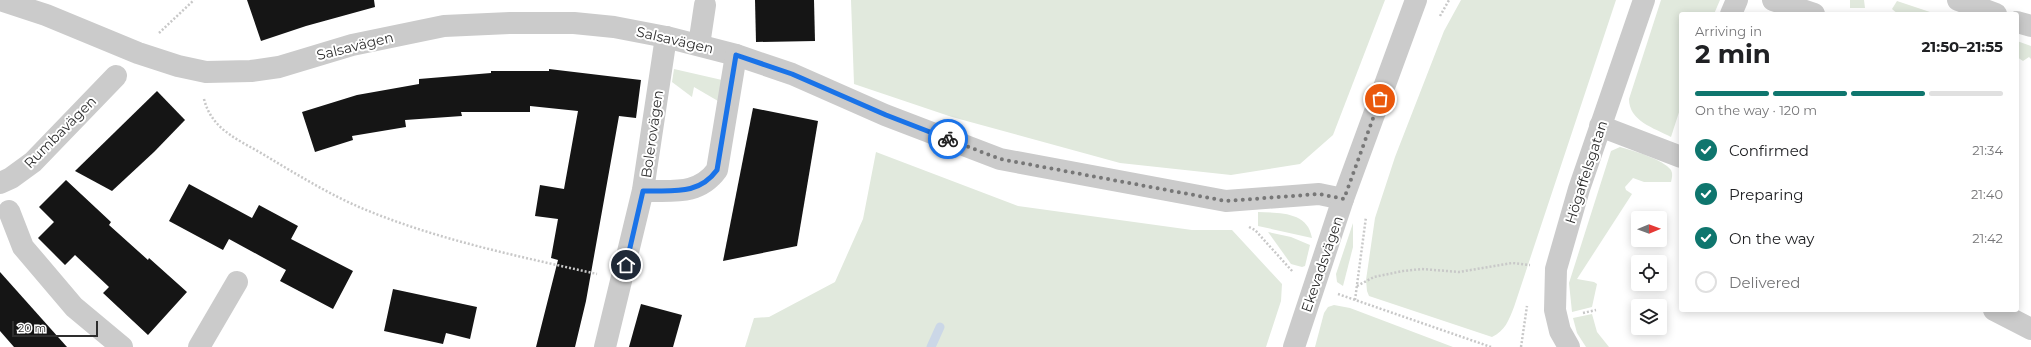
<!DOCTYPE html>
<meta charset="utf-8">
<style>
:root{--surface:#fff;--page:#f2f2f2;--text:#202124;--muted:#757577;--line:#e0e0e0;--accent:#0f766e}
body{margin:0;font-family:Montserrat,sans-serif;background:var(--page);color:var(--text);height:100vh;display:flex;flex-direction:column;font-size:15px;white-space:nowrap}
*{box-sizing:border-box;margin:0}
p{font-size:13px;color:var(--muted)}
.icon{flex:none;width:22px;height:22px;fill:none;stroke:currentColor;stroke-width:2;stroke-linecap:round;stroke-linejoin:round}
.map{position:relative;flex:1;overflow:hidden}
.panel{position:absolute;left:1679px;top:12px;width:340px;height:300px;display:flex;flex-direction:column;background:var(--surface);border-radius:4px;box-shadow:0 2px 10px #0003}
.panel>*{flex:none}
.needle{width:26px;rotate:89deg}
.buttons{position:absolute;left:1631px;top:211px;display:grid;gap:8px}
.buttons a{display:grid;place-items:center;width:36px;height:36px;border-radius:4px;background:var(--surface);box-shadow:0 2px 10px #0003;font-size:20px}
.scale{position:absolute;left:12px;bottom:10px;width:86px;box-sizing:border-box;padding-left:4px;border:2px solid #2e2e2e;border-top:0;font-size:11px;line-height:14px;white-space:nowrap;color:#2e2e2e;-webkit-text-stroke:3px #fff;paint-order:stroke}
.pin{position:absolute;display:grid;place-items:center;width:34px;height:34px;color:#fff;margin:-17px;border:2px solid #fff;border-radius:50%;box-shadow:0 1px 4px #0007}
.courier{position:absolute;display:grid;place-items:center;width:40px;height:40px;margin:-20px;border:3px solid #1a73e8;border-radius:50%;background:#fff;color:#222;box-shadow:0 1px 5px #0007}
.head em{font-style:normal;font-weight:700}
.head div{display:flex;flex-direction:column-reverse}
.head{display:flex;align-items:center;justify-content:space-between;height:68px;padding:0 16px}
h1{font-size:26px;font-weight:700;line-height:30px}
.bar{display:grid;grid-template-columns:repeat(4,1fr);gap:6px 4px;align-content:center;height:48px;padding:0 16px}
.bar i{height:5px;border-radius:3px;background:var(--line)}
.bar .active{background:var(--accent)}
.bar p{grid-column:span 4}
ol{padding:0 16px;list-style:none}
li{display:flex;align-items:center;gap:12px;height:44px}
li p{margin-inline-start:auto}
li .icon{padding:4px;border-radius:50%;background:var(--accent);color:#fff;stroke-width:4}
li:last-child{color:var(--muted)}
li i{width:22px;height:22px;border:2px solid var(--line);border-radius:50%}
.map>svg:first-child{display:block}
.green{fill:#e1e9dd}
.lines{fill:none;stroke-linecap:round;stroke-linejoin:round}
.stream{stroke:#cbd7e7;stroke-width:9}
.building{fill:#151515}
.path{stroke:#c8c8c8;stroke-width:2.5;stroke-dasharray:2 2;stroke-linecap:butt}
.minor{stroke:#cbcbcb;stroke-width:22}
.done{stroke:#777;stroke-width:4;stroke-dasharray:0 7.2}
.route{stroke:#1a73e8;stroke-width:5}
.labels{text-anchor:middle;stroke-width:4;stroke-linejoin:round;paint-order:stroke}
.street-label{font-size:14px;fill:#2e2e2e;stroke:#fff}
</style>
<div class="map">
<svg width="2031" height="347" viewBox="0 0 2031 347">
<rect width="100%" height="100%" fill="#fff"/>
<g class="green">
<polygon points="851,0 1385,0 1333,135 1300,164 1231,175 1120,163 952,117 854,84"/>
<path d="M1461,0h155l-102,307c-5,13 -9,24 -22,30l-123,-41 -2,-5 -1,-11 9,-62 20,-61 49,-126z"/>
<path d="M1661,0h59l-6,14h-33v92l-10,31c-17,-9 -42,-16 -42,-38z"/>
<polygon points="1850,0 1864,0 1865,8 1850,8"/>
<polygon points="1897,1 1930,12 1930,14 1898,14 1892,9"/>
<polygon points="2017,41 2031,46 2031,59 2029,57 2023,61 2017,57"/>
<polygon points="674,69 722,80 718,101 694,87 692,97 672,82"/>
<path d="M1620,147c12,3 44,13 51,23 2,4 1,8 0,12h-27l-11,-4 -8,9 1,3 6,4 -55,85 17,3 3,2 -5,23 -20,5 -3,-29 42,-132z"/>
<polygon points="876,152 1018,206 1192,230 1232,230 1282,284 1281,301 1266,347 745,347 754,318 769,317 835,282 863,219"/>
<path d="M1258,212c20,1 50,-1 54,26l-54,-12z"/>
<polygon points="1353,223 1353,247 1343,286 1337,282 1336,274"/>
<polygon points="1268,232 1291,237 1310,245 1305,266 1302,267 1291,264"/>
<polygon points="1334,305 1350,308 1453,347 1315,347 1324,313 1328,307"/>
<polygon points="1592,314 1597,332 1609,347 1586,347 1577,333 1573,318"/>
</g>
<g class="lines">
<polyline class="stream" points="931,347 940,327"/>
</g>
<g class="building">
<polygon points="247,0 374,0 375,7 306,26 261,41"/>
<polygon points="755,0 814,0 815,41 756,42"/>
<polygon points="549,69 641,80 636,118 619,116 586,301 575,347 536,347 558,260 551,258 558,219 535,216 540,185 564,189 578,111 530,106 530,112 461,112 462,116 405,120 406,127 352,136 353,140 315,152 302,112 357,95 419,84 419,79 491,73 491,71 549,71"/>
<polygon points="157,91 185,120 154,152 112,191 75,171"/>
<polygon points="753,108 818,121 797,246 723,261"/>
<polygon points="66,180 111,222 109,225 148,260 149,258 187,292 148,335 103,293 109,287 75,255 65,265 38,238 54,222 39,207"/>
<polygon points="189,184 252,218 259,205 298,226 291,239 353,271 333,309 280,281 286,270 229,239 223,250 169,221"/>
<polygon points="0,272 67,347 14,347 0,331"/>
<polygon points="393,289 477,307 470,339 446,333 443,344 384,331"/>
<polygon points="641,304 682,315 673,347 629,347"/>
</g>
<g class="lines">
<g class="path">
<polyline points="1440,16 1449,0"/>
<polyline points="159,33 194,0"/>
<path d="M204,99c8,32 36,41 62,57 30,18 61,37 93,51 75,32 158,49 238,67"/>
<polyline points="1249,227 1255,230 1293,272"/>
<polyline points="1357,286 1374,277 1403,271 1422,269 1459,272 1512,263 1530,265"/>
<polyline points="1338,294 1491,347"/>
<polyline points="1355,300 1366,217"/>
<polyline points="1583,313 1596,310"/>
<polyline points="1521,347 1527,306"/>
</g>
<g class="minor">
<polyline points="0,0 46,15 138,53 178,66 206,72 251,71 279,67 352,45 444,26 510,23 574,23 614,27 666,37 736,55 792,74 885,115 1000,159 1226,201 1319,194 1343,199"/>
<polyline points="1773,0 1814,14"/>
<polyline points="1958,0 1996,14"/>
<polyline points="1731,14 1737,0"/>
<polyline points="2017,22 2031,26"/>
<polyline points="699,45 705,5"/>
<polyline points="1600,126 1681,157"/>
<polyline points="0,183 11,178 33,162 116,76"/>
<path d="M643,191c29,-1 55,5 74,-21l19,-115"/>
<polyline points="9,211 23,247 74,307 122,347"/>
<polyline points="1994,310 2031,329"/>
<polyline points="199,347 237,282"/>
<polyline points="605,347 643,190 666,37"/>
<polyline points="1294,347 1343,199 1416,0"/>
<polyline points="1569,347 1560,331 1555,310 1556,269 1579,189 1644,0"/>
</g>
</g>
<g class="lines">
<polyline class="done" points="948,139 1000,159 1226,201 1319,194 1344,199 1380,99"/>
<path class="route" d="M626,265l17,-74c29,-1 55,5 74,-21l19,-115 56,19 94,41 62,24"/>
</g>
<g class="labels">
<g class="street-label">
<text transform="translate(675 40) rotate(13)" y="5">Salsavägen</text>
<text transform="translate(355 46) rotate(-14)" y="5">Salsavägen</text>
<text transform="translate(60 132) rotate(-45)" y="5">Rumbavägen</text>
<text transform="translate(652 134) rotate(-82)" y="5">Bolerovägen</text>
<text transform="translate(1586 172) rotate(-72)" y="5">Högaffelsgatan</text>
<text transform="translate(1322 264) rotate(-71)" y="5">Ekevadsvägen</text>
</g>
</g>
</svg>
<div class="buttons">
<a><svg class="needle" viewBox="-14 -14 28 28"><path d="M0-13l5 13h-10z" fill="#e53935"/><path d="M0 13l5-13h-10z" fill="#757577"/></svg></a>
<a><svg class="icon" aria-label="locate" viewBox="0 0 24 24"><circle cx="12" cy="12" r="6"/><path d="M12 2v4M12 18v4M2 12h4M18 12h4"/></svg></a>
<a><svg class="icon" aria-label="layers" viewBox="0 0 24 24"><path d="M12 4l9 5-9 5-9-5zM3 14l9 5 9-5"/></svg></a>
</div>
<div class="scale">20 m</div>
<div class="pin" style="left:1380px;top:99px;background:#ea580c"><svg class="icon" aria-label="bag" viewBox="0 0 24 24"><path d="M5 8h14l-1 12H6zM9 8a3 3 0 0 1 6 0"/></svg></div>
<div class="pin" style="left:626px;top:265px;background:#1f2937"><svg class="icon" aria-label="home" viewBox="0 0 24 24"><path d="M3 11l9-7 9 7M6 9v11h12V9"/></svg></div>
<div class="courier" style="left:948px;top:139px"><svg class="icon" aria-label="bike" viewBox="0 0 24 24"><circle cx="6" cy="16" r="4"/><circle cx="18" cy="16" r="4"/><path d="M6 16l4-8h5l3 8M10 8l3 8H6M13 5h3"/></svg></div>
<section class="panel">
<div class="head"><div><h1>2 min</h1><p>Arriving in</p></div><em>21:50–21:55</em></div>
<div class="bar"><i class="active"></i><i class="active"></i><i class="active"></i><i></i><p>On the way · 120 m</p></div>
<ol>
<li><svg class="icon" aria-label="check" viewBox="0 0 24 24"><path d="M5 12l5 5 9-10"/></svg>Confirmed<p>21:34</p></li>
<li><svg class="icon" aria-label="check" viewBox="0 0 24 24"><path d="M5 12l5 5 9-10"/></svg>Preparing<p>21:40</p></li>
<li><svg class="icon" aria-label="check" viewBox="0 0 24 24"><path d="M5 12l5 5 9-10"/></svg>On the way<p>21:42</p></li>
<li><i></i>Delivered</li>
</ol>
</section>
</div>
